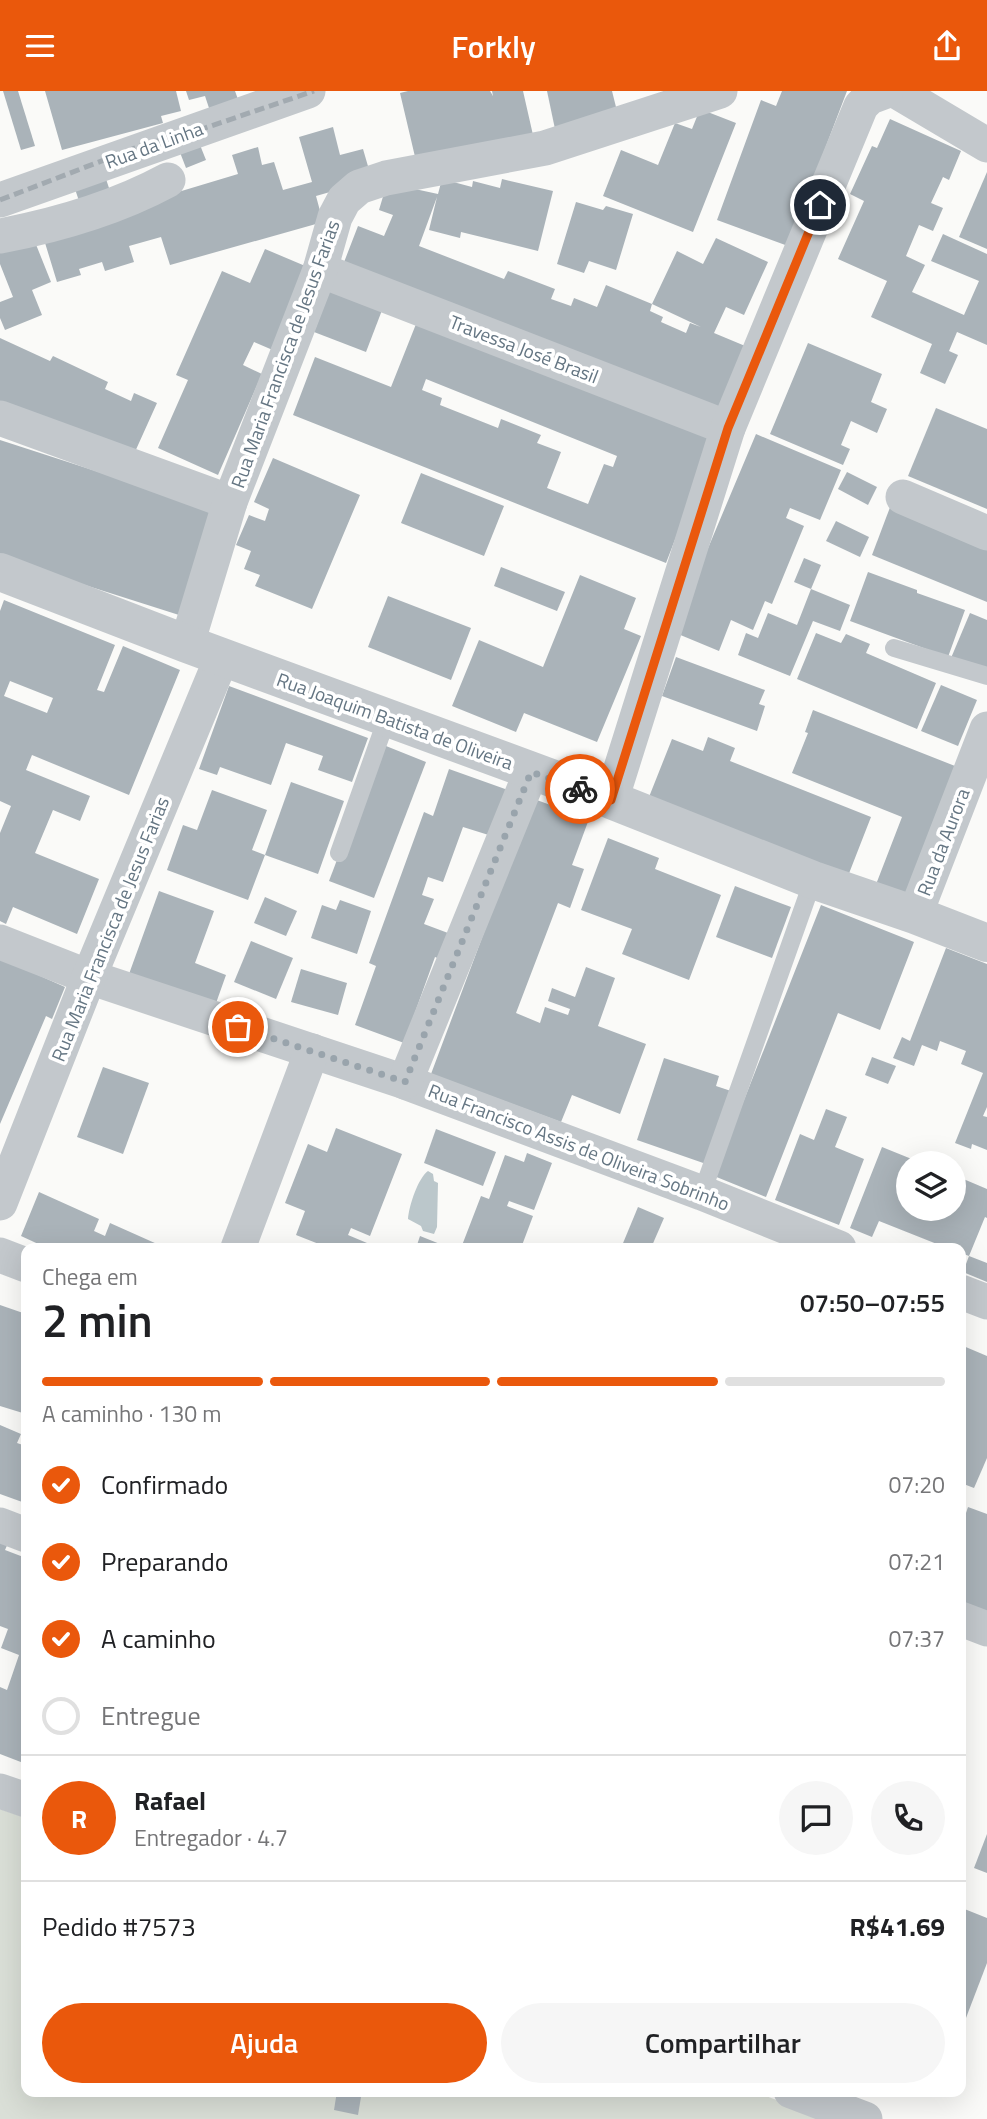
<!DOCTYPE html>
<html lang="pt">
<meta charset="utf-8">
<style>
:root{--surface:#fff;--page:#f6f6f6;--text:#202124;--muted:#757577;--line:#e0e0e0;--accent:#ea580c}
body{margin:0;font-family:"Titillium Web",sans-serif;background:var(--page);color:var(--text);height:100vh;display:flex;flex-direction:column;font-size:26px;white-space:nowrap}
*{box-sizing:border-box;margin:0}
p{font-size:23px;color:var(--muted)}
.icon{flex:none;width:38px;height:38px;fill:none;stroke:currentColor;stroke-width:2;stroke-linecap:round;stroke-linejoin:round}
.map{position:relative;flex:1;overflow:hidden}
.details{position:absolute;left:21px;top:1152px;width:945px;height:854px;display:flex;flex-direction:column;background:var(--surface);border-radius:14px;box-shadow:0 7px 28px #0002}
.details>*{flex:none}
.fabs{position:absolute;left:896px;top:1060px;display:grid;gap:14px}
.fabs a{display:grid;place-items:center;width:70px;height:70px;border-radius:50%;background:var(--surface);box-shadow:0 7px 28px #0002;font-size:35px}
.pin{position:absolute;display:grid;place-items:center;width:60px;height:60px;color:#fff;margin:-30px;border:4px solid #fff;border-radius:50%;box-shadow:0 2px 7px #0007}
.courier{position:absolute;display:grid;place-items:center;width:70px;height:70px;margin:-35px;border:5px solid #ea580c;border-radius:50%;background:#fff;color:#222;box-shadow:0 2px 9px #0007}
.overview em{font-style:normal;font-weight:600}
.overview div{display:flex;flex-direction:column-reverse}
.overview{display:flex;align-items:center;justify-content:space-between;height:119px;padding:0 21px}
h1{font-size:46px;font-weight:600;line-height:52px}
.bar{display:grid;grid-template-columns:repeat(4,1fr);gap:10px 7px;align-content:center;height:84px;padding:0 21px}
.bar i{height:9px;border-radius:5px;background:var(--line)}
.bar .selected{background:var(--accent)}
.bar p{grid-column:span 4}
.line{display:flex;align-items:center;gap:18px;padding:0 21px;border-top:2px solid var(--line)}
.line div{flex:1}
.round{display:grid;place-items:center;flex:none;width:74px;height:74px;border-radius:37px;background:var(--page)}
ol{padding:0 21px;list-style:none}
li{display:flex;align-items:center;gap:21px;height:77px}
li p{margin-inline-start:auto}
li .icon{padding:7px;border-radius:50%;background:var(--accent);color:#fff;stroke-width:4}
li:last-child{color:var(--muted)}
li i{width:38px;height:38px;border:4px solid var(--line);border-radius:50%}
.primary-button{display:flex;gap:14px;margin-top:auto;padding:14px 21px}
.primary-button a{flex:1;height:80px;border-radius:42px;background:var(--accent);color:#fff;font-size:28px;font-weight:600;line-height:80px;text-align:center}
.primary-button a+a{background:var(--page);color:var(--text)}
header{display:flex;justify-content:space-between;align-items:center;height:91px;padding:0 21px;background:var(--accent);color:#fff;font-size:32px;font-weight:600}
.map>svg:first-child{display:block}
.green{fill:#dadfd7}
.water{fill:#bbc7cb}
.building{fill:#aab3b9;fill-rule:evenodd}
.lines{fill:none;stroke-linecap:round;stroke-linejoin:round}
.service{stroke:#c3c8cc;stroke-width:18}
.minor{stroke:#c3c8cc;stroke-width:35}
.tertiary{stroke:#c3c8cc;stroke-width:38}
.rail{stroke:#a2aab0;stroke-width:5;stroke-dasharray:10 5;stroke-linecap:butt}
.done{stroke:#99a4ac;stroke-width:7;stroke-dasharray:0 12.6}
.route{stroke:#ea580c;stroke-width:9}
.labels{text-anchor:middle;stroke-width:7;stroke-linejoin:round;paint-order:stroke}
.street-label{font-size:19px;fill:#657683;stroke:#fff}
</style>
<header><svg class="icon" aria-label="menu" viewBox="0 0 24 24"><path d="M4 6h16M4 12h16M4 18h16"/></svg>Forkly<svg class="icon" aria-label="share" viewBox="0 0 24 24"><path d="M12 15V3M7 8l5-5 5 5M5 13v7h14v-7"/></svg></header>
<div class="map">
<svg width="987" height="2028" viewBox="0 0 987 2028">
<rect width="100%" height="100%" fill="#fafaf8"/>
<polygon class="green" points="0,1718 26,1727 26,2000 753,2000 827,2028 0,2028"/>
<path class="water" d="M428,1080l5,3 1,7 4,2 -1,44 -3,7 -11,-3 -2,-5 -13,-7c1,-13 10,-41 20,-48z"/>
<g class="building">
<polygon points="3,0 18,0 35,55 21,59"/>
<polygon points="45,0 176,0 181,20 161,25 163,32 62,59"/>
<polygon points="186,0 235,0 240,14 211,23 205,5 189,9"/>
<polygon points="408,0 490,0 493,5 492,0 523,0 533,44 416,70 400,2"/>
<polygon points="547,0 612,0 618,24 555,38"/>
<polygon points="782,0 847,0 788,155 717,129 761,9 776,15"/>
<polygon points="700,18 736,32 693,141 603,105 621,59 658,74 675,32 692,38"/>
<polygon points="890,28 961,60 949,89 943,86 931,112 943,117 933,140 919,134 906,165 925,174 912,201 964,224 979,190 931,170 943,143 987,163 987,254 957,241 949,260 958,264 945,293 920,282 932,253 871,226 887,190 838,168 864,110 850,103 872,55 877,57"/>
<polygon points="333,36 340,64 363,58 372,89 316,105 323,131 170,174 161,146 129,155 134,171 105,180 102,171 79,178 81,184 57,191 42,142 238,83 232,64 258,56 262,74 274,71 283,99 312,91 299,46"/>
<polygon points="196,44 206,69 186,77 176,51"/>
<polygon points="103,79 112,106 81,116 72,89"/>
<polygon points="987,81 987,158 959,146"/>
<polygon points="442,88 472,96 473,90 500,97 502,88 553,100 538,160 461,141 460,147 429,139 437,106 419,155 504,188 508,180 555,198 551,208 571,215 574,207 597,216 606,194 652,213 650,220 663,226 661,231 686,242 690,232 701,236 652,213 677,160 703,173 716,147 768,171 744,224 726,216 714,242 750,257 722,323 341,179 358,135 384,145 393,124 379,119 387,92 438,103"/>
<polygon points="576,111 603,119 606,115 633,123 616,179 589,170 584,182 557,173"/>
<polygon points="33,146 51,191 32,199 42,224 5,239 0,227 0,211 13,206 0,173 0,159"/>
<polygon points="265,158 310,177 275,260 254,251 243,274 262,283 218,384 158,357 188,289 176,284 222,180 250,192"/>
<polygon points="332,194 384,214 366,261 314,241"/>
<path d="M418,228l297,117 -49,127 -373,-148 22,-58 76,30zM426,288l191,77 -4,11 -9,-3 -16,40 -41,-16 14,-36 -24,-9 4,-8 -40,-16 -3,9 -58,-23 2,-7 -20,-8z"/>
<polygon points="0,247 50,270 53,265 108,291 105,298 131,310 134,302 157,312 134,363 0,316"/>
<polygon points="808,252 882,283 871,311 887,318 877,342 851,330 841,354 850,358 843,374 770,343"/>
<polygon points="936,317 987,338 987,418 908,385"/>
<polygon points="756,343 841,379 820,429 790,417 786,427 804,435 772,513 765,510 753,539 731,529 719,560 678,543 698,481"/>
<polygon points="0,349 213,418 179,524 0,467"/>
<polygon points="273,367 360,404 312,518 255,495 260,484 244,478 251,460 236,454 249,424 265,430 269,418 254,411"/>
<polygon points="847,381 877,396 868,414 838,398"/>
<polygon points="421,382 504,415 484,465 401,432"/>
<polygon points="892,411 987,450 987,511 872,464"/>
<polygon points="836,430 869,446 860,466 826,450"/>
<polygon points="804,467 821,474 811,498 794,491"/>
<polygon points="501,476 565,501 557,520 494,495"/>
<polygon points="868,481 917,499 917,502 965,519 948,566 850,530"/>
<polygon points="580,484 636,507 624,538 641,545 597,651 524,622 516,641 452,615 479,549 543,576"/>
<polygon points="811,498 850,514 840,540 813,530 790,585 738,564 746,542 758,547 768,522 797,534"/>
<polygon points="388,505 471,537 451,589 368,556"/>
<path d="M4,509l111,45 -18,45 7,2 19,-46 57,24 -51,125 -97,-40 -6,15 64,26 -10,25 -27,-11 -18,43 64,26 -22,55 -64,-27 -7,17 -6,-3v-88l11,-27 -11,-5v-190zM10,590l43,17 -6,15 -43,-17z"/>
<polygon points="970,522 987,529 987,582 951,567"/>
<polygon points="816,542 841,552 846,543 870,553 866,562 936,592 917,638 797,588"/>
<polygon points="676,566 765,599 759,613 765,615 757,640 662,605"/>
<polygon points="941,594 977,609 958,655 921,640"/>
<polygon points="229,595 368,647 352,691 318,679 323,665 286,652 271,694 220,676 217,684 199,678"/>
<polygon points="813,619 955,675 905,807 875,796 902,726 792,682 808,642 805,641"/>
<polygon points="708,646 735,657 730,670 871,726 848,785 649,706 672,648 703,660"/>
<polygon points="381,653 426,671 374,807 329,790"/>
<polygon points="449,678 511,700 495,746 463,736 443,791 428,786 422,804 434,808 424,833 456,845 447,871 435,866 404,952 355,934 376,875 369,872 424,721 433,725"/>
<polygon points="291,691 344,710 318,783 265,764"/>
<polygon points="212,699 267,719 252,759 265,764 248,809 167,779 183,734 197,739"/>
<polygon points="534,708 589,728 572,774 584,778 570,817 558,812 516,922 540,932 545,916 568,924 570,918 548,910 552,897 575,906 586,876 615,887 598,935 646,953 620,1023 572,1004 561,1031 431,983"/>
<polygon points="608,747 659,767 655,778 721,804 689,889 622,863 632,838 581,819"/>
<polygon points="735,795 791,816 772,867 716,846"/>
<polygon points="159,800 214,820 195,872 226,884 215,915 129,883"/>
<polygon points="265,806 297,820 286,845 254,832"/>
<polygon points="340,809 371,820 357,863 311,847 322,814 336,819"/>
<polygon points="821,814 914,851 880,939 838,922 766,1106 714,1085"/>
<polygon points="251,850 293,867 276,908 234,891"/>
<polygon points="946,857 987,873 987,1016 983,1025 987,1026 987,1059 972,1053 971,1058 955,1052 983,982 961,973 966,960 940,950 937,960 922,954 914,975 893,967 902,946 910,950"/>
<polygon points="0,867 65,896 52,928 46,925 0,1033"/>
<polygon points="301,878 347,892 338,924 291,911"/>
<polygon points="872,966 896,975 888,993 865,984"/>
<polygon points="664,967 719,985 716,995 734,1001 709,1074 637,1049"/>
<polygon points="103,976 149,992 123,1063 77,1046"/>
<polygon points="826,1018 847,1026 835,1056 864,1068 839,1134 775,1109 800,1043 814,1049"/>
<polygon points="336,1037 402,1063 370,1145 351,1137 348,1144 367,1152 365,1157 329,1157 296,1144 305,1120 285,1112 308,1053 327,1061"/>
<polygon points="436,1038 496,1061 483,1095 424,1072"/>
<polygon points="882,1056 924,1073 908,1073 908,1118 954,1118 954,1084 987,1098 987,1127 985,1126 969,1165 987,1172 987,1191 963,1181 969,1165 961,1162 961,1157 947,1157 879,1130 872,1146 850,1137"/>
<polygon points="527,1062 552,1072 534,1119 509,1110 507,1115 533,1125 521,1157 461,1157 481,1105 489,1108 505,1064 524,1071"/>
<polygon points="39,1101 99,1128 94,1140 105,1145 110,1132 166,1157 47,1157 21,1145"/>
<polygon points="638,1116 664,1127 651,1157 621,1157"/>
<polygon points="420,1145 450,1157 416,1157"/>
<polygon points="0,1214 26,1223 26,1323 0,1315"/>
<polygon points="961,1254 987,1265 987,1367 974,1397 961,1392"/>
<polygon points="26,1329 26,1345 21,1343 17,1352 26,1355 25,1412 0,1403 0,1334 21,1343"/>
<polygon points="968,1416 987,1423 987,1523 961,1513 961,1437"/>
<polygon points="0,1447 9,1450 5,1459 26,1467 26,1673 0,1663 0,1596 7,1599 19,1564 1,1557 8,1538 0,1535"/>
<polygon points="987,1743 987,1782 974,1777"/>
<polygon points="962,1817 987,1827 987,1872 961,1940"/>
<polygon points="337,2000 362,2000 358,2024 334,2019"/>
</g>
<g class="lines">
<g class="service">
<polyline points="894,557 987,585"/>
<polyline points="339,762 387,627"/>
<polyline points="702,1102 813,789"/>
</g>
<g class="minor">
<polyline points="896,0 987,54"/>
<polyline points="0,109 308,0"/>
<path d="M0,145c58,-11 116,-28 168,-56"/>
<polyline points="320,179 728,337"/>
<polyline points="0,327 230,411"/>
<polyline points="903,406 987,442"/>
<polyline points="187,553 230,411 320,179 335,126 344,109 359,96 386,87 545,57 720,0"/>
<polyline points="611,709 728,337 861,15 870,6 886,0"/>
<polyline points="915,824 987,638"/>
<polyline points="0,851 89,886 405,991 702,1102 839,1157"/>
<polyline points="405,991 531,681"/>
<polyline points="0,1112 89,886 222,566"/>
<polyline points="238,1157 312,960"/>
<polyline points="0,1164 26,1174"/>
<polyline points="961,1201 987,1211"/>
<polyline points="0,1434 26,1444"/>
<polyline points="961,1528 987,1538"/>
<polyline points="0,1700 26,1709"/>
<polyline points="791,2000 865,2028"/>
</g>
<polyline class="tertiary" points="0,481 187,553 611,709 813,789 915,824 987,852"/>
<polyline class="rail" points="0,109 143,54 205,37 314,0"/>
</g>
<g class="lines">
<polyline class="done" points="238,936 405,991 531,681 580,698"/>
<polyline class="route" points="580,698 611,709 728,337 820,114"/>
</g>
<g class="labels">
<g class="street-label">
<text transform="translate(154 54) rotate(-20)" y="7">Rua da Linha</text>
<text transform="translate(524 258) rotate(21)" y="7">Travessa José Brasil</text>
<text transform="translate(285 263) rotate(-70)" y="7">Rua Maria Francisca de Jesus Farias</text>
<text transform="translate(395 630) rotate(20)" y="7">Rua Joaquim Batista de Oliveira</text>
<text transform="translate(943 751) rotate(-69)" y="7">Rua da Aurora</text>
<text transform="translate(110 838) rotate(-68)" y="7">Rua Maria Francisca de Jesus Farias</text>
<text transform="translate(579 1056) rotate(21)" y="7">Rua Francisco Assis de Oliveira Sobrinho</text>
</g>
</g>
</svg>
<div class="fabs">
<a><svg class="icon" aria-label="layers" viewBox="0 0 24 24"><path d="M12 4l9 5-9 5-9-5zM3 14l9 5 9-5"/></svg></a>
</div>
<div class="pin" style="left:238px;top:936px;background:#ea580c"><svg class="icon" aria-label="bag" viewBox="0 0 24 24"><path d="M5 8h14l-1 12H6zM9 8a3 3 0 0 1 6 0"/></svg></div>
<div class="pin" style="left:820px;top:114px;background:#1f2937"><svg class="icon" aria-label="home" viewBox="0 0 24 24"><path d="M3 11l9-7 9 7M6 9v11h12V9"/></svg></div>
<div class="courier" style="left:580px;top:698px"><svg class="icon" aria-label="bike" viewBox="0 0 24 24"><circle cx="6" cy="16" r="4"/><circle cx="18" cy="16" r="4"/><path d="M6 16l4-8h5l3 8M10 8l3 8H6M13 5h3"/></svg></div>
<section class="details">
<div class="overview"><div><h1>2 min</h1><p>Chega em</p></div><em>07:50–07:55</em></div>
<div class="bar"><i class="selected"></i><i class="selected"></i><i class="selected"></i><i></i><p>A caminho · 130 m</p></div>
<ol>
<li><svg class="icon" aria-label="check" viewBox="0 0 24 24"><path d="M5 12l5 5 9-10"/></svg>Confirmado<p>07:20</p></li>
<li><svg class="icon" aria-label="check" viewBox="0 0 24 24"><path d="M5 12l5 5 9-10"/></svg>Preparando<p>07:21</p></li>
<li><svg class="icon" aria-label="check" viewBox="0 0 24 24"><path d="M5 12l5 5 9-10"/></svg>A caminho<p>07:37</p></li>
<li><i></i>Entregue</li>
</ol>
<div class="line" style="height:126px"><b class="round" style="background:var(--accent);color:#fff">R</b><div><b>Rafael</b><p>Entregador · 4.7</p></div><a class="round"><svg class="icon" aria-label="chat" viewBox="0 0 24 24"><path d="M4 5h16v11H9l-5 4z"/></svg></a><a class="round"><svg class="icon" aria-label="phone" viewBox="0 0 24 24"><path d="M5 4h4l2 5-3 2q2 4 5 5l2-3 5 2v4C11 20 4 13 5 4z"/></svg></a></div>
<div class="line" style="height:91px"><div>Pedido #7573</div><b>R$41.69</b></div>
<div class="primary-button"><a>Ajuda</a><a>Compartilhar</a></div>
</section>
</div>
